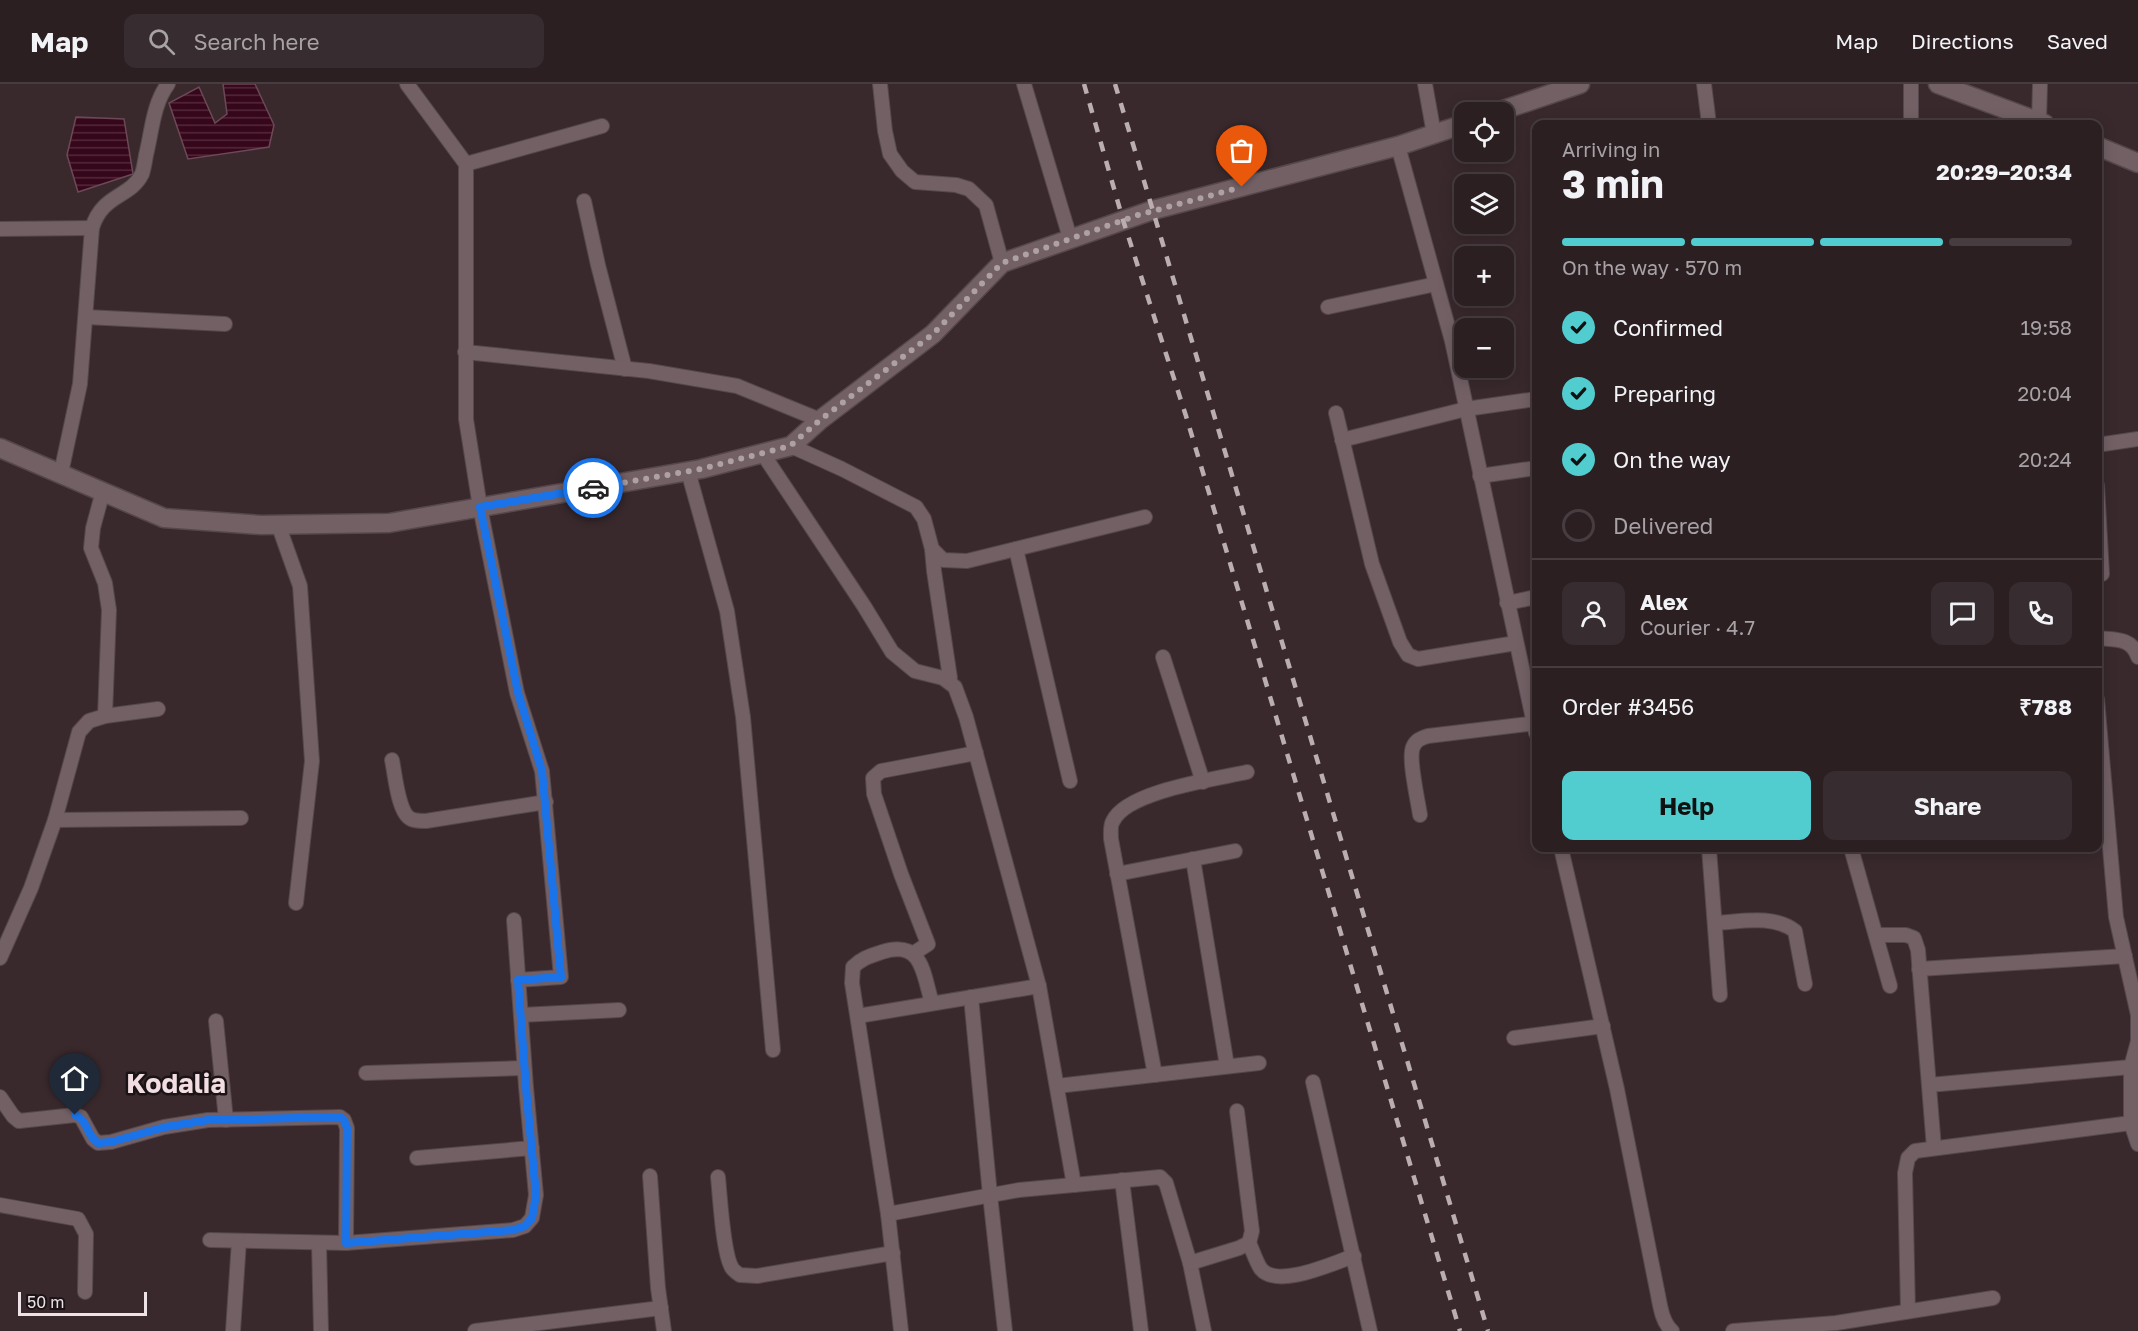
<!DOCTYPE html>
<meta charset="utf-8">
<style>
:root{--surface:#2b1f22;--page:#372c2f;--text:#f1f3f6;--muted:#a6a2a5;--line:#473d40;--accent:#52cdcf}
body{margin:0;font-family:"Golos Text",sans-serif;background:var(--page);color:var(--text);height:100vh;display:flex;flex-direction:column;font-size:22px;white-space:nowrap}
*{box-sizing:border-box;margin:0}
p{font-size:20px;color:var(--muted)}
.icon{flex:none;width:33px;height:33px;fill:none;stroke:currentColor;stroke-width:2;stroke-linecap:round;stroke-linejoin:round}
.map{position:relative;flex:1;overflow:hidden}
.details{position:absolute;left:1532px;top:36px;width:570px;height:732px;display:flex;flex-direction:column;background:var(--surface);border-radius:12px;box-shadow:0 3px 15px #0003,0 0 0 2px var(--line)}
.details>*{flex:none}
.fabs{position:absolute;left:1454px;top:18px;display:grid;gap:12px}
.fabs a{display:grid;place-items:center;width:60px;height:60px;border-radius:12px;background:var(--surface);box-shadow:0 3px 15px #0003,0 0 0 2px var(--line);font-size:30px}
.scale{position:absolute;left:18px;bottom:15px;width:129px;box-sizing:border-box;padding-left:6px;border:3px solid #ede2e5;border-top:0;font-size:16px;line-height:21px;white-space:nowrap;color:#ede2e5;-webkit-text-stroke:4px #1b1416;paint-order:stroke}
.pin{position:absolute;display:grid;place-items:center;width:51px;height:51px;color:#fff;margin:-62px -26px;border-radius:50% 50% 50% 0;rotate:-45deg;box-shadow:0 0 6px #0007}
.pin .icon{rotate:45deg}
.courier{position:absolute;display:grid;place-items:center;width:60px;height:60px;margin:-30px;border:4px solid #1a73e8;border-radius:50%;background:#fff;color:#222;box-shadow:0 2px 8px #0007}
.headline em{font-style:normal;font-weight:700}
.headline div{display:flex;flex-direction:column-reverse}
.headline{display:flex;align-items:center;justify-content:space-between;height:102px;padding:0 30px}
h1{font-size:39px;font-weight:700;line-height:45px}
.bar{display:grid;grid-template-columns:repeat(4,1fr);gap:9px 6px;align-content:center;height:72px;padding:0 30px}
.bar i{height:8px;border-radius:4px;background:var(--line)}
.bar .selected{background:var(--accent)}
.bar p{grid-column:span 4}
.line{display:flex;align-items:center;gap:15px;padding:0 30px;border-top:2px solid var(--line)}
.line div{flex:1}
.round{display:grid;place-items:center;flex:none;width:63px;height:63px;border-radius:12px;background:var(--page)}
ol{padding:0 30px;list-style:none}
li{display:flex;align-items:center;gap:18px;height:66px}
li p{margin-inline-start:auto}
li .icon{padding:6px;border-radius:50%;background:var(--accent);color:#111;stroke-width:4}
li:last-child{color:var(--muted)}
li i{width:33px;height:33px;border:3px solid var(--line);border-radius:50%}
.button{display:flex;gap:12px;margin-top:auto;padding:12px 30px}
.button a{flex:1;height:69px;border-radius:12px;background:var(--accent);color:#111;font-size:24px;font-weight:700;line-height:69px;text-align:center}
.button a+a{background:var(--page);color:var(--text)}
header{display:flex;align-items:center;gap:36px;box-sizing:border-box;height:84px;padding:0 30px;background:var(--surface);border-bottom:2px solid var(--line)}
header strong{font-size:28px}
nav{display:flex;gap:33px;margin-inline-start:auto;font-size:21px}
.search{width:420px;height:54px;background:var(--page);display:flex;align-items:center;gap:15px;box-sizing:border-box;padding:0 21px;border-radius:12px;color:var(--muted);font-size:22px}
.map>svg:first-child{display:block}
.water{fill:url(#water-rules);stroke:#6d4857;stroke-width:1.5}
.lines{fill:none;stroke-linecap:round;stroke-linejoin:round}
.street-casing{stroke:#55474b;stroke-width:16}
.secondary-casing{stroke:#55474b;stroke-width:21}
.street{stroke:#726065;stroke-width:14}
.secondary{stroke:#726065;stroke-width:18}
.rail{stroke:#baaeb1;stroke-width:4.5;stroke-dasharray:10 10;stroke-linecap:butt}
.done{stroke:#aea1a5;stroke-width:6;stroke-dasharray:0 10.8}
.route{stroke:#1a73e8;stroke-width:8}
.labels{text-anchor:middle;stroke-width:5;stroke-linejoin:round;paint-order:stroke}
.district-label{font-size:27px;font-weight:bold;fill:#f2dde2;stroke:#1b1416}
</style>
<header>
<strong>Map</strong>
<div class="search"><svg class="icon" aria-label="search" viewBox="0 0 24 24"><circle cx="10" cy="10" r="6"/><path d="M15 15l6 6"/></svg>Search here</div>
<nav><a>Map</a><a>Directions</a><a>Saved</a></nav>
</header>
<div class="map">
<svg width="2138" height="1247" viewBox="0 0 2138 1247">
<defs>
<pattern id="water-rules" width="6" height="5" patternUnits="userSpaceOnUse" patternTransform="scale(1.5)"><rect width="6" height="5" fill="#36061a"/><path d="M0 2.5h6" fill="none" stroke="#532a3b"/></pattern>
</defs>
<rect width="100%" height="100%" fill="#39292d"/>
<g class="water">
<polygon points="223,0 255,0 274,41 269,63 188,75 169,19 199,3 215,39 227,30"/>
<polygon points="76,33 124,35 133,90 78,108 67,71"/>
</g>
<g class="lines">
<defs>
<g id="street">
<polyline points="407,0 466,80 466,335 480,423 517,609 542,687 561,893 518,896"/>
<polyline points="880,0 885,47 890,70 902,87 915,98 956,101 969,105 986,121 1002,179"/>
<polyline points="1024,0 1070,154"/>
<polyline points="1425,0 1434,50"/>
<polyline points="1704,0 1709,40"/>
<polyline points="1911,0 1911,40"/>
<polyline points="2039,38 2040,0"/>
<polyline points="1398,62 1452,257 1536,649"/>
<polyline points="466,80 602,42"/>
<polyline points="584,117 598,181 625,285"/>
<polyline points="0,145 92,144"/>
<polyline points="1328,223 1436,200"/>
<polyline points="86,233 225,240"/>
<polyline points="465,268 649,287 737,302 820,336"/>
<polyline points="1336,329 1372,480 1400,558 1408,571 1418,575 1516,559"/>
<polyline points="1342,356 1466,325 1536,315"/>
<polyline points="2097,361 2138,355"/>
<polyline points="791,362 842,385 916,423 924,435 932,465 943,476 967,477 1145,433"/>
<polyline points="763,370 864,522 892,568 915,587 943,594 955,603 966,633 1039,902 1074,1101"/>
<polyline points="688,387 727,527 743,633 773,966"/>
<path d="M61,389l19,-89 12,-156c10,-34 38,-30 50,-54 2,-6 3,-13 4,-19 6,-24 7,-51 22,-71"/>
<polyline points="1480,392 1536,384"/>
<polyline points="2097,401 2102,490"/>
<polyline points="103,407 93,444 91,464 105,499 109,526 105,632"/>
<polyline points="278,440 300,502 312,677 296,819"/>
<polyline points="932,465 934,487 950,594"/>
<polyline points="1016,465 1070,697"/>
<polyline points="1507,519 1536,513"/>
<path d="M2097,554c17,2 35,-1 41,19"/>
<polyline points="1163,573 1203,698"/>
<polyline points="2097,615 2116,833 2138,931 2138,957 2131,983 2131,1039 2138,1060"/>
<path d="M392,676c3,14 6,53 19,59 4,2 11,2 15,2l120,-19"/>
<path d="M1420,731c-2,-14 -12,-57 -7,-68 3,-7 8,-9 15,-11l108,-13"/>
<polyline points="55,736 241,734"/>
<path d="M1561,764l56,241 40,201c3,13 4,31 15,41"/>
<polyline points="1709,764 1720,911"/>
<polyline points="1851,764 1890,902"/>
<polyline points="1193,775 1227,982"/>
<polyline points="1117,790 1235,767"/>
<path d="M1715,839c25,-1 58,-9 80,8l10,53"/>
<polyline points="1876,851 1906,851 1914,854 1918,866 1934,1064"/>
<polyline points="914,869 928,860 901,790 874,710 873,694 881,687 976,669"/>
<polyline points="0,874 31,804 55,736 79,648 89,637 105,632 158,625"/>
<polyline points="1919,885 2125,872"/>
<polyline points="971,913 990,1111 1005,1247"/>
<polyline points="521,931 619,926"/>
<polyline points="858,932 1039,902"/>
<polyline points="216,937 226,1036"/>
<polyline points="1514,954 1603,942"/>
<polyline points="366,989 524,984"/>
<path d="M1155,991l-44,-236c0,-5 -1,-14 2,-18 14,-30 103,-42 134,-49"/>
<polyline points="1313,998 1370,1247"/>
<polyline points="1929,1001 2131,983"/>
<polyline points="1057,1002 1259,979"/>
<polyline points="0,1013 13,1032 19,1037 75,1031 81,1033 93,1055 98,1059 111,1058 164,1043 208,1036 340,1033 344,1036 347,1044 346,1159"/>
<polyline points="417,1074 532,1064"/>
<polyline points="650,1092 658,1204 664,1247"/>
<path d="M718,1093c2,19 5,77 14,91 2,3 5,5 8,7l17,1 136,-23"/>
<polyline points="1122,1096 1141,1247"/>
<polyline points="0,1121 78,1135 86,1150 85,1208"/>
<polyline points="888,1130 1019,1106 1160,1093 1166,1099 1190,1179 1204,1247"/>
<polyline points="210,1156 346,1159 513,1146 525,1142 532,1134 536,1111 526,1003 514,836"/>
<polyline points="319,1159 321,1247"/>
<path d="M1249,1159c4,8 7,19 12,26 17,20 72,-6 93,-13"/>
<polyline points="1190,1179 1239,1164 1249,1159 1252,1147 1237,1027"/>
<polyline points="1908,1227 1905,1089 1908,1074 1915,1067 2131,1039"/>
<polyline points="233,1247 239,1157"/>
<polyline points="475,1247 661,1224"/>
<path d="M901,1247l-13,-117 -36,-231 1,-16c9,-9 17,-11 29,-15 41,-13 41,22 50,51"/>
<polyline points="1733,1247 1836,1239 1993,1214"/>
</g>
<g id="secondary">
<polyline points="1938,0 2045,40"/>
<polyline points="1497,28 1580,0"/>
<polyline points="2097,62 2138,79"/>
<polyline points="0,364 164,434 261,441 389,439 701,385 791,362 820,336 933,250 1002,179 1153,126 1398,62 1464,40"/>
</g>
</defs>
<use href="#street" class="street-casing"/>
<use href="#secondary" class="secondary-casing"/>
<use href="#street" class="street"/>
<use href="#secondary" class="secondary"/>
<g class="rail">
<polyline points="1084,0 1123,136 1186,332 1460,1247"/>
<polyline points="1115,0 1488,1247"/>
</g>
</g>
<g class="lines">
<polyline class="done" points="593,404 701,385 790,362 820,336 933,250 1002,179 1138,131 1242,103"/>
<path class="route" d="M75,1031c13,5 11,20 23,28l13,-1 54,-15 43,-7 132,-3 4,3 3,8 -1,115 167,-13 12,-4 7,-8 4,-23 -10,-107 -8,-108 43,-3 -19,-206 -24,-78 -38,-186 113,-19"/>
</g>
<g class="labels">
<g class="district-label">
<text x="176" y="1009">Kodalia</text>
</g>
</g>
</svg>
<div class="fabs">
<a><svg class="icon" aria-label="locate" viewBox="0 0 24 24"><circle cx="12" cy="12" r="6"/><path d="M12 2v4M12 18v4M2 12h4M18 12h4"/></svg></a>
<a><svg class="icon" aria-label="layers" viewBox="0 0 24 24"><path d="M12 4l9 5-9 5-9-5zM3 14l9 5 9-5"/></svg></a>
<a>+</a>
<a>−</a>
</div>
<div class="scale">50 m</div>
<div class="pin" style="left:1242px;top:103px;background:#ea580c"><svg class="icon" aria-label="bag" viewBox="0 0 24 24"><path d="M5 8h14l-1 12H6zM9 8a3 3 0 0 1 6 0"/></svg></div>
<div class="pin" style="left:75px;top:1031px;background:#1f2937"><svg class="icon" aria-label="home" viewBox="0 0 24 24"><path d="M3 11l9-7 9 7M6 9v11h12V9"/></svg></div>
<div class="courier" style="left:593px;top:404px"><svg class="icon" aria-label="car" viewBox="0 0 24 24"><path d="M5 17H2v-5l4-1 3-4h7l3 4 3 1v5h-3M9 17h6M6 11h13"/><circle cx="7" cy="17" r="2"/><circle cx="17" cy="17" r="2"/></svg></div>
<section class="details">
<div class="headline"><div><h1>3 min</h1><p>Arriving in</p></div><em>20:29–20:34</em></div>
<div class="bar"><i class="selected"></i><i class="selected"></i><i class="selected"></i><i></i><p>On the way · 570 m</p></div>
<ol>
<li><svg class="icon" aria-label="check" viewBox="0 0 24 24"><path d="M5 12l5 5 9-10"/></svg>Confirmed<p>19:58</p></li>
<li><svg class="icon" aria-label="check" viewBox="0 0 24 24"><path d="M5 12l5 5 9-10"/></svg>Preparing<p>20:04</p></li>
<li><svg class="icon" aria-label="check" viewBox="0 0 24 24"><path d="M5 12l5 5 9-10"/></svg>On the way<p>20:24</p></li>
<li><i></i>Delivered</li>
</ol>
<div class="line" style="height:108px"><a class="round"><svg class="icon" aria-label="person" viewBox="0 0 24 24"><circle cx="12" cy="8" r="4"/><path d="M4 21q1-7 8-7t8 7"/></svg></a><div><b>Alex</b><p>Courier · 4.7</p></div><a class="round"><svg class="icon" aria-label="chat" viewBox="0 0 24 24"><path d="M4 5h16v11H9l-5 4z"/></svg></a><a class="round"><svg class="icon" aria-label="phone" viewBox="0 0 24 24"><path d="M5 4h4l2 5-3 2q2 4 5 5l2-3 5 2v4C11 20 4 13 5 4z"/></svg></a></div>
<div class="line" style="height:78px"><div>Order #3456</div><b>₹788</b></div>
<div class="button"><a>Help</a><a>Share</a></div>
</section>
</div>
